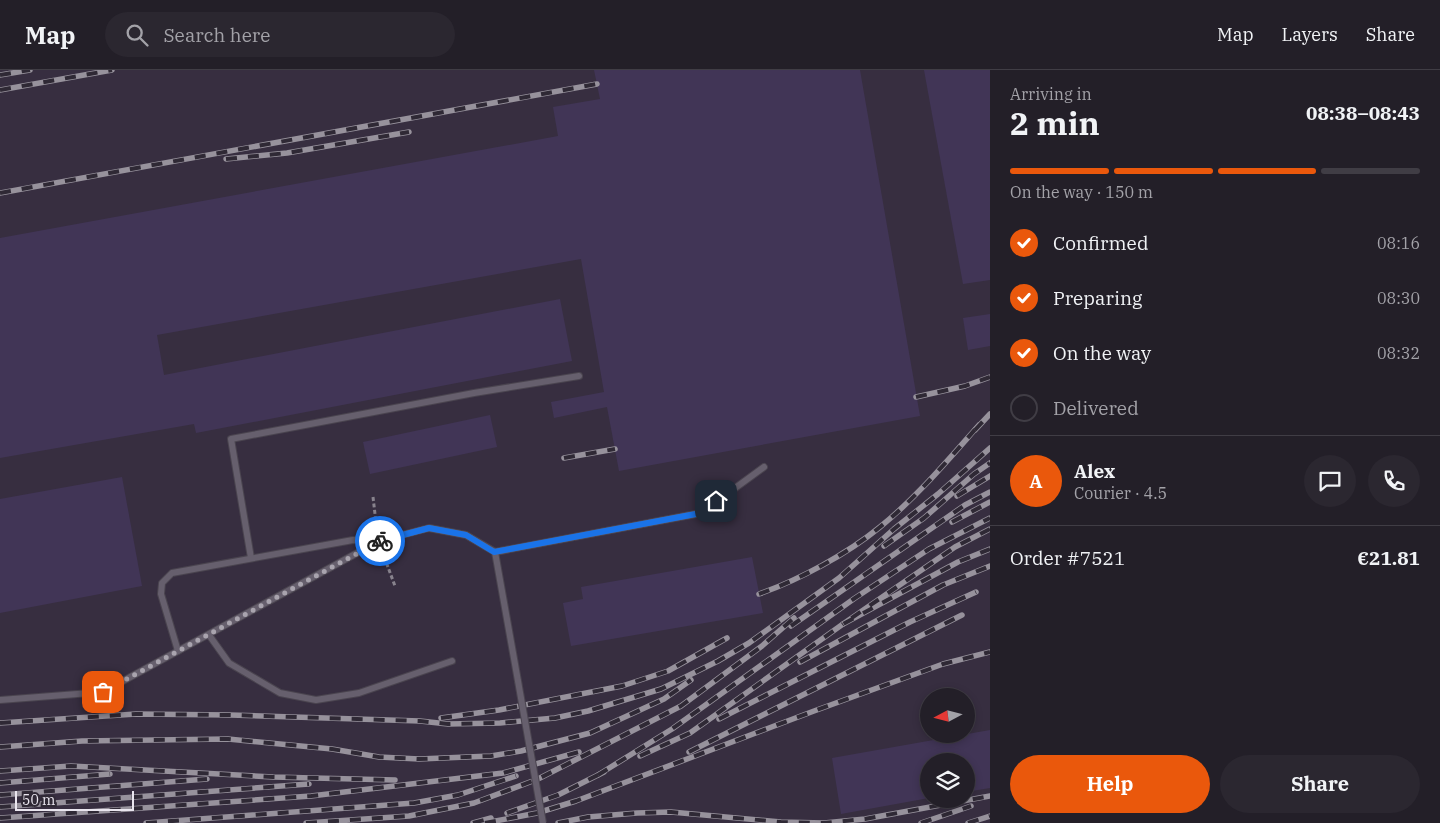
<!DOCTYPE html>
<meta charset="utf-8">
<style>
:root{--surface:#231f28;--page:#2b2730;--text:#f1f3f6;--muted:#a3a2a8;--line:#403d45;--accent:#ea580c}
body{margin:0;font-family:"IBM Plex Serif",serif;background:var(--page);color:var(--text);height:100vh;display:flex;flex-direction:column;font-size:19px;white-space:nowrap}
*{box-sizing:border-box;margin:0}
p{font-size:16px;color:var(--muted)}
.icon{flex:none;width:28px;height:28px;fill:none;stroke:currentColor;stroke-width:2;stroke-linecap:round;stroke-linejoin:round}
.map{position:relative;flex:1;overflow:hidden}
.details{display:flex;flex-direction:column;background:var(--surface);width:450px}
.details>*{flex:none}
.needle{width:32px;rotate:263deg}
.tools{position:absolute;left:920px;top:618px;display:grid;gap:10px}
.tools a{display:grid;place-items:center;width:55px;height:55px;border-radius:50%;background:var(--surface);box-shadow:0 2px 8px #0003,0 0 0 1px var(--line);font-size:25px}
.scale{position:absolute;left:15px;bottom:12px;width:119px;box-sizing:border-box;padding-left:5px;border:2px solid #eae6ef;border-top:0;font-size:14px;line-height:18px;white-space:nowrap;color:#eae6ef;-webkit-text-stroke:4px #2f2935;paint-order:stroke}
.pin{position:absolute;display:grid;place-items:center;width:42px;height:42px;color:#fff;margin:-21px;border-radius:10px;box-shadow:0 2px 8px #0006}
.courier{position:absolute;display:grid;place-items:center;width:50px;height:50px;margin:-25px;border:4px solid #1a73e8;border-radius:50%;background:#fff;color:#222;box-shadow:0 1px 6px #0007}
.headline em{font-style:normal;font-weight:700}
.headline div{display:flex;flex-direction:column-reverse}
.headline{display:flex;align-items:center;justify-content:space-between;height:85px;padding:0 20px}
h1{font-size:32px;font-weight:700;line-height:38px}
.bar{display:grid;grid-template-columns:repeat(4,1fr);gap:8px 5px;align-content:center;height:60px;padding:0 20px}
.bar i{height:6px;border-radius:4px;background:var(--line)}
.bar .active{background:var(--accent)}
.bar p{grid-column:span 4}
.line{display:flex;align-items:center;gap:12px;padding:0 20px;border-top:1px solid var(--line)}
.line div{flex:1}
.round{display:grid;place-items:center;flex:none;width:52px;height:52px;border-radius:26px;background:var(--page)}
ol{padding:0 20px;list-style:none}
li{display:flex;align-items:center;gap:15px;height:55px}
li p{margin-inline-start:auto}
li .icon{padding:5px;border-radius:50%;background:var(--accent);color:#fff;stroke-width:4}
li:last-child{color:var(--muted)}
li i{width:28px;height:28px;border:2px solid var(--line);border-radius:50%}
.action{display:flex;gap:10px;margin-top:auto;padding:10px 20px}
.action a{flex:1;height:58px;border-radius:30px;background:var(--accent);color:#fff;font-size:20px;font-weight:700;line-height:58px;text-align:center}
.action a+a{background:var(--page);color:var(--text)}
header{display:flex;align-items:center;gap:30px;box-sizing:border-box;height:70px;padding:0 25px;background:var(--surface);border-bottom:1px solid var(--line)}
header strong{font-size:24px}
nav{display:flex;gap:28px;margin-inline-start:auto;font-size:18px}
.search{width:350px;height:45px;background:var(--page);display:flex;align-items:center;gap:12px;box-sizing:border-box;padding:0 18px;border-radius:28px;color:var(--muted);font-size:19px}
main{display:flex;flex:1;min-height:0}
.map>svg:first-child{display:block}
.built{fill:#372e40;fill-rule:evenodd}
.building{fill:#413556}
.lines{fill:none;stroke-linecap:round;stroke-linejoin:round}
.lane-casing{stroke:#4a444f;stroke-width:8}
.path{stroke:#88838d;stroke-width:3;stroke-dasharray:4 2.5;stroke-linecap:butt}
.lane{stroke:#665f6d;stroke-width:6}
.rail-casing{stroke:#97929c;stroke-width:5.5}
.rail{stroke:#2f2935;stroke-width:4;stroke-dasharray:11;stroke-linecap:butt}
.lane-bridge-casing{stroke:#4a444f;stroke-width:8;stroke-linecap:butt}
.lane-bridge{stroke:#665f6d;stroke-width:6}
.done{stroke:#a9a4ae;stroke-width:5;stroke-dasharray:0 9}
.route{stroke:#1a73e8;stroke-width:6}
</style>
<header>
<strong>Map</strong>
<div class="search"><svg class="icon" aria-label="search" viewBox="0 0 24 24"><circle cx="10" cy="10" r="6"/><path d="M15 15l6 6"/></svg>Search here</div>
<nav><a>Map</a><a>Layers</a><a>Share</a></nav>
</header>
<main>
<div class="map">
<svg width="990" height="753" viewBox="0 0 990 753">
<rect width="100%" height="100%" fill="#2f2935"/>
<path class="built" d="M0,0h990v753h-990zM929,626h37v38h-37zM929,691h37v38h-37z"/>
<g class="building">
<polygon points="594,0 860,0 920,346 619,401 607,337 554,348 551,332 604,322 581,189 157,265 164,305 560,229 572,291 196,363 194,354 0,388 0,168 558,66 553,37 600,29"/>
<polygon points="924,0 990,0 990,210 963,214"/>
<polygon points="990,244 990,276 968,280 963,248"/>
<polygon points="490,345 497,377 370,404 363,372"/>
<polygon points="122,407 142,516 0,543 0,429"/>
<polygon points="752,487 763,543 571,576 563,533 583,529 581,517"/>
<polygon points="990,660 990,718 966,722 966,691 929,691 929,728 841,744 832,688"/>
</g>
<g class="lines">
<defs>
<g id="lane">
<polyline points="495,482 701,443 764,397"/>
<polyline points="251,488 231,369 474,323 579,306"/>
<polyline points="209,565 229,593 280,623 316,630 359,623 452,591"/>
<polyline points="178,581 161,524 162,513 172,503 353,470 378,471"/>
<polyline points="0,630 103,622 379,471 429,458 466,465 495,482 518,611"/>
</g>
</defs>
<use href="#lane" class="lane-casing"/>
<g class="path">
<polyline points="373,427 377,461"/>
<polyline points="382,481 395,516"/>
</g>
<use href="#lane" class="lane"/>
<defs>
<g id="rail">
<polyline points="0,5 30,0"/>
<polyline points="0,20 112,0"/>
<polyline points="226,89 287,83 409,62"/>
<polyline points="0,123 597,14"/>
<polyline points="916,327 965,316 990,307"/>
<polyline points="975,360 990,344"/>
<polyline points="564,388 615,379"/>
<polyline points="957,426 990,406"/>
<polyline points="952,452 990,432"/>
<polyline points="990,459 955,477 843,554 958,492 990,479"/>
<polyline points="884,476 924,448 974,404 990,393"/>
<path d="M759,524c40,-14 88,-40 121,-67 37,-30 68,-67 99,-102"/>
<polyline points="791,556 965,435 990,422"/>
<polyline points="800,592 943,515 990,496"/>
<polyline points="441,648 499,640 622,616 668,601 727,568"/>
<polyline points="719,649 910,552 976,522"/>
<polyline points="0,653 136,644 230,645 420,651 448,654 500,653 555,648 588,641 661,619 718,591 749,573 839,508 894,459 938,424 990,378"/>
<polyline points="0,677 82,671 228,669 332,679 379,687 419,689 491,686 521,681 590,663 664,629 691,610"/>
<polyline points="689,682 962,545"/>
<polyline points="640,686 690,663 843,554"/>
<polyline points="0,701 71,696 273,707 395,710"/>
<polyline points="598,705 672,659 855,528 929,479 990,448"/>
<polyline points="0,713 110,704"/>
<polyline points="0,725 207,709"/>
<polyline points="0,737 309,714"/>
<polyline points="507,743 558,725 604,702"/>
<polyline points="0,748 311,726 503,703 579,682"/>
<polyline points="146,753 414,733 458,725 516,706"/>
<polyline points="306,753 409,746 474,733 538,709 681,636 762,576 794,548"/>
<polyline points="473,753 491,748"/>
<polyline points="485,753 537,743 576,731 814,641 943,594 990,582"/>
<polyline points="558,753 588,747 637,743 671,742 781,752 824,753 865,749 990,726"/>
<polyline points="921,753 971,736"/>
<polyline points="968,753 990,746"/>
</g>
</defs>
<use href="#rail" class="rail-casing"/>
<use href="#rail" class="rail"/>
<defs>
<polyline id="lane-bridge" points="518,611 543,753"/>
</defs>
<use href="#lane-bridge" class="lane-bridge-casing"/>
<use href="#lane-bridge" class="lane-bridge"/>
</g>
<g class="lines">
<polyline class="done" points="103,622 380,471"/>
<polyline class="route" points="380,471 429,458 466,465 494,482 701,443 716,431"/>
</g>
</svg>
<div class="tools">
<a><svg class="needle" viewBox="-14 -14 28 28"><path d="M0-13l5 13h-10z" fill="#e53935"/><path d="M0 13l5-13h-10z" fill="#a3a2a8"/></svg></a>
<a><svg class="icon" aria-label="layers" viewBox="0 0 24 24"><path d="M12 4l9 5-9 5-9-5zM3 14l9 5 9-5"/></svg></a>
</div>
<div class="scale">50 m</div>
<div class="pin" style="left:103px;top:622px;background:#ea580c"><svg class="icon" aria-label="bag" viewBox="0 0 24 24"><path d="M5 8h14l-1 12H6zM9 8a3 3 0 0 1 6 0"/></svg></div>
<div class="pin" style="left:716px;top:431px;background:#1f2937"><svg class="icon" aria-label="home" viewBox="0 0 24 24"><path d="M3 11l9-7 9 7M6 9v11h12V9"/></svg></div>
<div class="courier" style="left:380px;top:471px"><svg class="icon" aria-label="bike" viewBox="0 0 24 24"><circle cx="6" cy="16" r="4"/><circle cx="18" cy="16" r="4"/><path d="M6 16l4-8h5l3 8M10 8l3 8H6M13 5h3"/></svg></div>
</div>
<section class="details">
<div class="headline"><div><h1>2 min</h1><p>Arriving in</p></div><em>08:38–08:43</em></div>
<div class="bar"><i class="active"></i><i class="active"></i><i class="active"></i><i></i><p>On the way · 150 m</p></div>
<ol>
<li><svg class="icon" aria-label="check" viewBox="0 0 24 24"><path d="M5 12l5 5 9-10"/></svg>Confirmed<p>08:16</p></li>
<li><svg class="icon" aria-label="check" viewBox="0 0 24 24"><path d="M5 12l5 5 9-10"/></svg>Preparing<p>08:30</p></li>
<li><svg class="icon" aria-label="check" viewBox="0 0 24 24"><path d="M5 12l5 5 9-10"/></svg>On the way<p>08:32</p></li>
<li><i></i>Delivered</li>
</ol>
<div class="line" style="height:90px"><b class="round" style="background:var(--accent);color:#fff">A</b><div><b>Alex</b><p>Courier · 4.5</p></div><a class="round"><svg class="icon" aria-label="chat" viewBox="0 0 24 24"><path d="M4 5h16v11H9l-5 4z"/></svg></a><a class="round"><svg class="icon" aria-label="phone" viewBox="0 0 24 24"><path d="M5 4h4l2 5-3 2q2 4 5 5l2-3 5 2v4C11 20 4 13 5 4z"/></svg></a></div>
<div class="line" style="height:65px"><div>Order #7521</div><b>€21.81</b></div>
<div class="action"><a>Help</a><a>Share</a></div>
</section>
</main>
